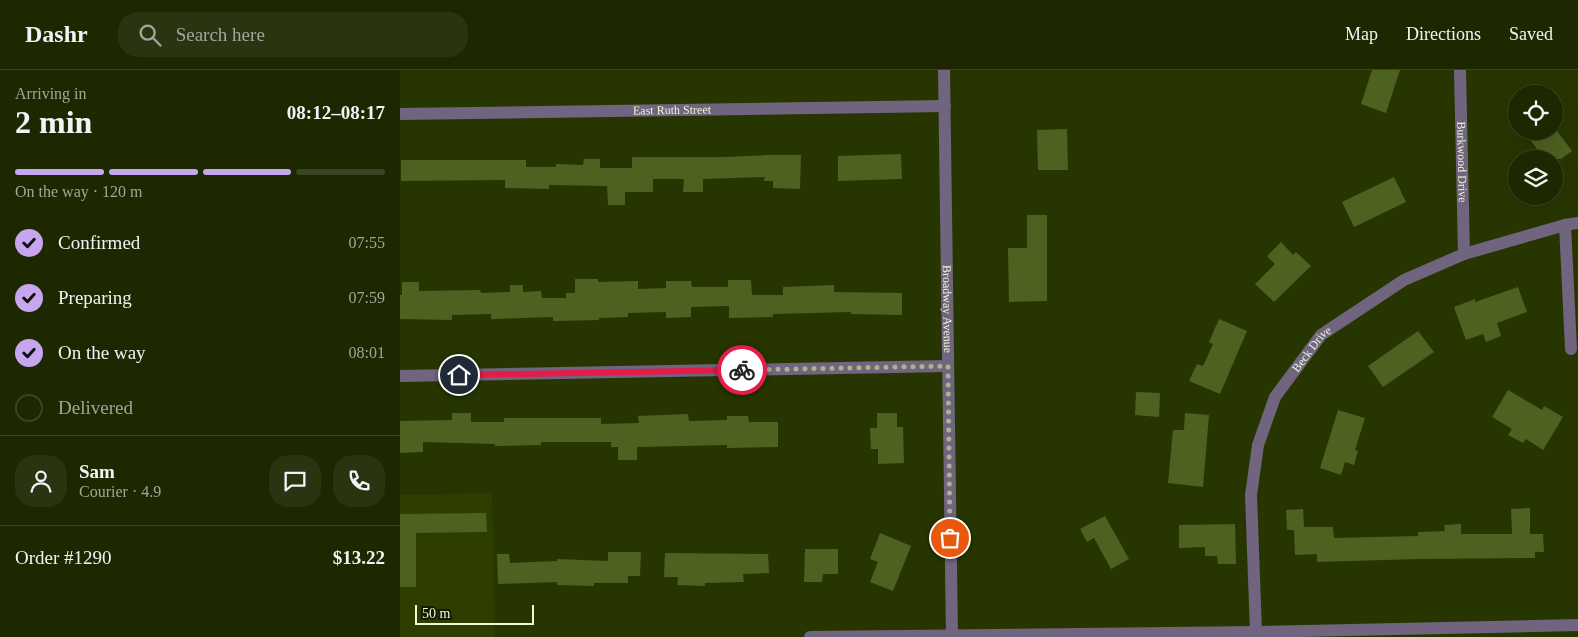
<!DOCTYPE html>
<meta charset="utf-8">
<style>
:root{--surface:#1d2801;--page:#2a3410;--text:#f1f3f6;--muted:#a0a699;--line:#3b4423;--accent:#c7a6ef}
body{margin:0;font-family:Georgia,serif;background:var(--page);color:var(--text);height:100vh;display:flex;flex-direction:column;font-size:19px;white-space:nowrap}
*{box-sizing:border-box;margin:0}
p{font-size:16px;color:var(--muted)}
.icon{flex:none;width:28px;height:28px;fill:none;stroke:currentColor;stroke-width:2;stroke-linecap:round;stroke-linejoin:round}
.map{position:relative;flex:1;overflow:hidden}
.drawer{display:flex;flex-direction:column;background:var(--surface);width:400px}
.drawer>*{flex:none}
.controls{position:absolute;left:1108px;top:15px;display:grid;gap:10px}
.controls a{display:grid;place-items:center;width:55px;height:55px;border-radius:50%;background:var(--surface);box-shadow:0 5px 20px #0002,0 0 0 1px var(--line);font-size:25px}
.scale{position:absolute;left:15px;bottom:12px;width:119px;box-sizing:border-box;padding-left:5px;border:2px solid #ecf9d6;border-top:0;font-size:14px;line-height:18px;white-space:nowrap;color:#ecf9d6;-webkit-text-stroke:4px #131b02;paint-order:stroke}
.pin{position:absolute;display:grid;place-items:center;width:42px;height:42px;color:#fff;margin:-21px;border:2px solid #fff;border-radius:50%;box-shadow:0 1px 5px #0007}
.courier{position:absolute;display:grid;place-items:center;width:50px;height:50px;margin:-25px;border:4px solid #e11d48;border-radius:50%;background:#fff;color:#222;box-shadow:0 1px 6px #0007}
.headline em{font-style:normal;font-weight:700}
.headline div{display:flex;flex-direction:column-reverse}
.headline{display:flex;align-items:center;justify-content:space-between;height:85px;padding:0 15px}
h1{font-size:32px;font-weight:700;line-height:38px}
.bar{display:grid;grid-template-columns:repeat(4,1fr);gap:8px 5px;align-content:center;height:60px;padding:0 15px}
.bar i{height:6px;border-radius:4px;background:var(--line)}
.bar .current{background:var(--accent)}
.bar p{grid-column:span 4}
.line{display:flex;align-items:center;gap:12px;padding:0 15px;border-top:1px solid var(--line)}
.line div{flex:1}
.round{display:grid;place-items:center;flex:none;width:52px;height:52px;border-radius:20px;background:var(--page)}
ol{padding:0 15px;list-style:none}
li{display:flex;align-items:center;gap:15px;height:55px}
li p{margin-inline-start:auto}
li .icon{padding:5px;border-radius:50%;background:var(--accent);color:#111;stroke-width:4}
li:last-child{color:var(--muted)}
li i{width:28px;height:28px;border:2px solid var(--line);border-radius:50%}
header{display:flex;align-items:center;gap:30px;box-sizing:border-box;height:70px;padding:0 25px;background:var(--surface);border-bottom:1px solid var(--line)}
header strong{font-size:24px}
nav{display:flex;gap:28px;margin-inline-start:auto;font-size:18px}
.search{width:350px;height:45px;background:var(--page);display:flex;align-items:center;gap:12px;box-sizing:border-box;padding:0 18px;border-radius:20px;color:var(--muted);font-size:19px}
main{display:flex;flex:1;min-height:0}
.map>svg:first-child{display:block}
.built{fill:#2e3e00}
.building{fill:#4d6121}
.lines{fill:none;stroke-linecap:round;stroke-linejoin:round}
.minor{stroke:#70647f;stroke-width:12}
.done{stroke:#a7b58b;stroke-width:5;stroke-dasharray:0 9}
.route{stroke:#e11d48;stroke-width:6}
.labels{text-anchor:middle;stroke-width:4.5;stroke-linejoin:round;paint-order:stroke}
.street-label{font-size:12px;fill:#ecf9d6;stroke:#131b02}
</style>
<header>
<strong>Dashr</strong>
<div class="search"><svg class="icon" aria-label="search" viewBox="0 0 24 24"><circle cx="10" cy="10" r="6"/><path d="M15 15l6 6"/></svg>Search here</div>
<nav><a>Map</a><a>Directions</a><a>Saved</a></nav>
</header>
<main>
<section class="drawer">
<div class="headline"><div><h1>2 min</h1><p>Arriving in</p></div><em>08:12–08:17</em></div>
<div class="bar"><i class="current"></i><i class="current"></i><i class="current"></i><i></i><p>On the way · 120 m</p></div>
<ol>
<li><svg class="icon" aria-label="check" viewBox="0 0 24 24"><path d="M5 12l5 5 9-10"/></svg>Confirmed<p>07:55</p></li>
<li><svg class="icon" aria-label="check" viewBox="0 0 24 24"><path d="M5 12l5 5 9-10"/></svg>Preparing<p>07:59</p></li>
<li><svg class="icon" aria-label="check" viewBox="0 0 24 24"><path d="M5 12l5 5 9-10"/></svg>On the way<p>08:01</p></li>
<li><i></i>Delivered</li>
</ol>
<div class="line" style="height:90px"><a class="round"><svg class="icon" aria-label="person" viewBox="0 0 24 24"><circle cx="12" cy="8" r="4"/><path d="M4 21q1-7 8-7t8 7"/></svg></a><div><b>Sam</b><p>Courier · 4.9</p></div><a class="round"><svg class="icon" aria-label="chat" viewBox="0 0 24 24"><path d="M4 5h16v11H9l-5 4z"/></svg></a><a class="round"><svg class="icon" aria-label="phone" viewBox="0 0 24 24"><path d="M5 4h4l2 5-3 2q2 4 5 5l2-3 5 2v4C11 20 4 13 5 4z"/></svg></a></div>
<div class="line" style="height:65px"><div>Order #1290</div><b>$13.22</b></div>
</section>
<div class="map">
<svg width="1178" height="567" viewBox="0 0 1178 567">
<rect width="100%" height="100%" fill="#273601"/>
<polygon class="built" points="92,423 95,567 0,567 0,425"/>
<g class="building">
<polygon points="972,0 1000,0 986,43 961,34"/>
<polygon points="667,59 668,100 638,100 637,60"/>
<polygon points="1124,61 1157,61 1172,81 1161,89 1144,89"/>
<polygon points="501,84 502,109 438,111 438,86"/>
<polygon points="368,85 401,85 400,119 373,118 373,111 364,111 365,107 303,109 303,122 283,122 284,109 253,109 253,122 225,122 225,135 208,135 207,116 149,115 149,119 105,118 105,110 1,111 1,90 126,90 126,97 156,97 156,94 183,95 184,89 200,89 200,98 232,98 232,87 324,87"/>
<polygon points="994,107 1006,132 954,157 942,132"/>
<polygon points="627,145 647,145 647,231 609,232 608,178 627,178"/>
<polygon points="881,172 893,185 896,182 911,196 874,232 855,214 875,194 867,186"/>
<polygon points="175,209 198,209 198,212 238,211 238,219 266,218 266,211 291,211 292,217 328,217 328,210 351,210 352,225 383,225 383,217 434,215 434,222 502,223 502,245 451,244 451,242 373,244 373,247 329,248 329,236 291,237 291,247 266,248 266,242 228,243 228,247 199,248 199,250 153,251 153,247 91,249 91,244 52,245 52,250 0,249 0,225 2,225 2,212 19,212 19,221 80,220 81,223 110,222 110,215 123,215 123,222 141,221 142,228 166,228 166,223 175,223"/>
<polygon points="1118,217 1127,242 1097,253 1101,266 1086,272 1083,264 1066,270 1054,237 1075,229 1075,232"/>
<polygon points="819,249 847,261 820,324 789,311 797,294 803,296 813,274 809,272"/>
<polygon points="1018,261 1034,282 983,317 968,296"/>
<polygon points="1108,320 1142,340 1144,336 1163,347 1143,380 1126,369 1123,373 1108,365 1112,359 1092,347"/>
<polygon points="736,322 760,323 759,347 735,345"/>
<polygon points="938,340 965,348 955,380 958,381 954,395 945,392 941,405 920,398"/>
<polygon points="52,343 71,343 71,352 104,352 104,348 201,348 201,354 239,353 238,346 288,344 289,351 327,350 327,346 348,346 349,352 378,352 378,377 327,378 327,375 237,377 237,390 218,390 218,377 211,377 211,372 141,372 141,375 95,376 95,374 23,372 23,382 0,383 0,351 52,350"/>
<polygon points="477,343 497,343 497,357 503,357 504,393 478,394 478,379 471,379 470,358 477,358"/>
<polygon points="785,343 809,345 803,417 768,413 773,360 784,360"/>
<polygon points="1130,438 1130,464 1143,464 1144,482 1135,482 1135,488 1018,489 917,492 917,484 895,485 894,460 887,460 886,440 903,439 904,457 933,457 934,468 1018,466 1018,462 1045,461 1044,455 1061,454 1061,464 1112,464 1111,439"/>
<polygon points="86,443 87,462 16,463 16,517 0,517 0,444"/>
<polygon points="705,446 729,489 711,499 694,468 687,472 680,459"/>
<polygon points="835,454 836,494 818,494 817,486 805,486 805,477 779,478 779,455"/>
<polygon points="480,463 511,476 493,521 470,512 478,492 470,489"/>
<polygon points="405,479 438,479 438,504 423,504 422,512 404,512"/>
<polygon points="208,482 241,482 240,506 228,506 228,513 194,513 194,516 157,515 157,512 98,514 97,484 109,484 110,493 157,491 157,489 208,491"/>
<polygon points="265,483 368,484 369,503 343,504 344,512 305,513 305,516 277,515 278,507 264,507"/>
</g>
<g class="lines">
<g class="minor">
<path id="s1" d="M544,0l8,567"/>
<path id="s2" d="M1060,0l4,184"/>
<path id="s3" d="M0,44l545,-8"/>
<polyline points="1165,155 1171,279"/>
<polyline points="0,306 548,296"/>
<path id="s4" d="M856,562l-5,-137 7,-50 17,-48 46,-62 83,-55 60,-26 101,-29 13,-2"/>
<polyline points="410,567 856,562 1178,555"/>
</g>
</g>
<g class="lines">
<polyline class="done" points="342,300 548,296 550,468"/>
<polyline class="route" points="59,305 342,300"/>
</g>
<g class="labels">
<g class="street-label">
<text dy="4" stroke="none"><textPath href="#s3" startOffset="272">East Ruth Street</textPath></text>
<text dy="4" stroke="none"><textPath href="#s2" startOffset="92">Burkwood Drive</textPath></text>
<text dy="4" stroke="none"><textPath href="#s1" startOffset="239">Broadway Avenue</textPath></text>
<text dy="4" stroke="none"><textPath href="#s4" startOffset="299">Beck Drive</textPath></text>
</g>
</g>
</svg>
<div class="controls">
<a><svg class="icon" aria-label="locate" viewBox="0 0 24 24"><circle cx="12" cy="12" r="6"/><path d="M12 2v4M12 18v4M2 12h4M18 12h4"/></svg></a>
<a><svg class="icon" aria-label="layers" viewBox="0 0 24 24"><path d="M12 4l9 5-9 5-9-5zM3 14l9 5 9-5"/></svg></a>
</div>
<div class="scale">50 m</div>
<div class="pin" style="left:550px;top:468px;background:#ea580c"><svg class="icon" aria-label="bag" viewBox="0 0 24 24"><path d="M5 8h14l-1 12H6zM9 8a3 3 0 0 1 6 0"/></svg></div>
<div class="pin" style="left:59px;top:305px;background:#1f2937"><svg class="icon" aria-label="home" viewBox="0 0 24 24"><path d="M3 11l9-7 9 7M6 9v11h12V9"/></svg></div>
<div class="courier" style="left:342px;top:300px"><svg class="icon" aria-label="bike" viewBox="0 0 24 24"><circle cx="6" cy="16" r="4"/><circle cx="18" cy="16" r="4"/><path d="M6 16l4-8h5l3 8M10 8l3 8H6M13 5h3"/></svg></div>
</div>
</main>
